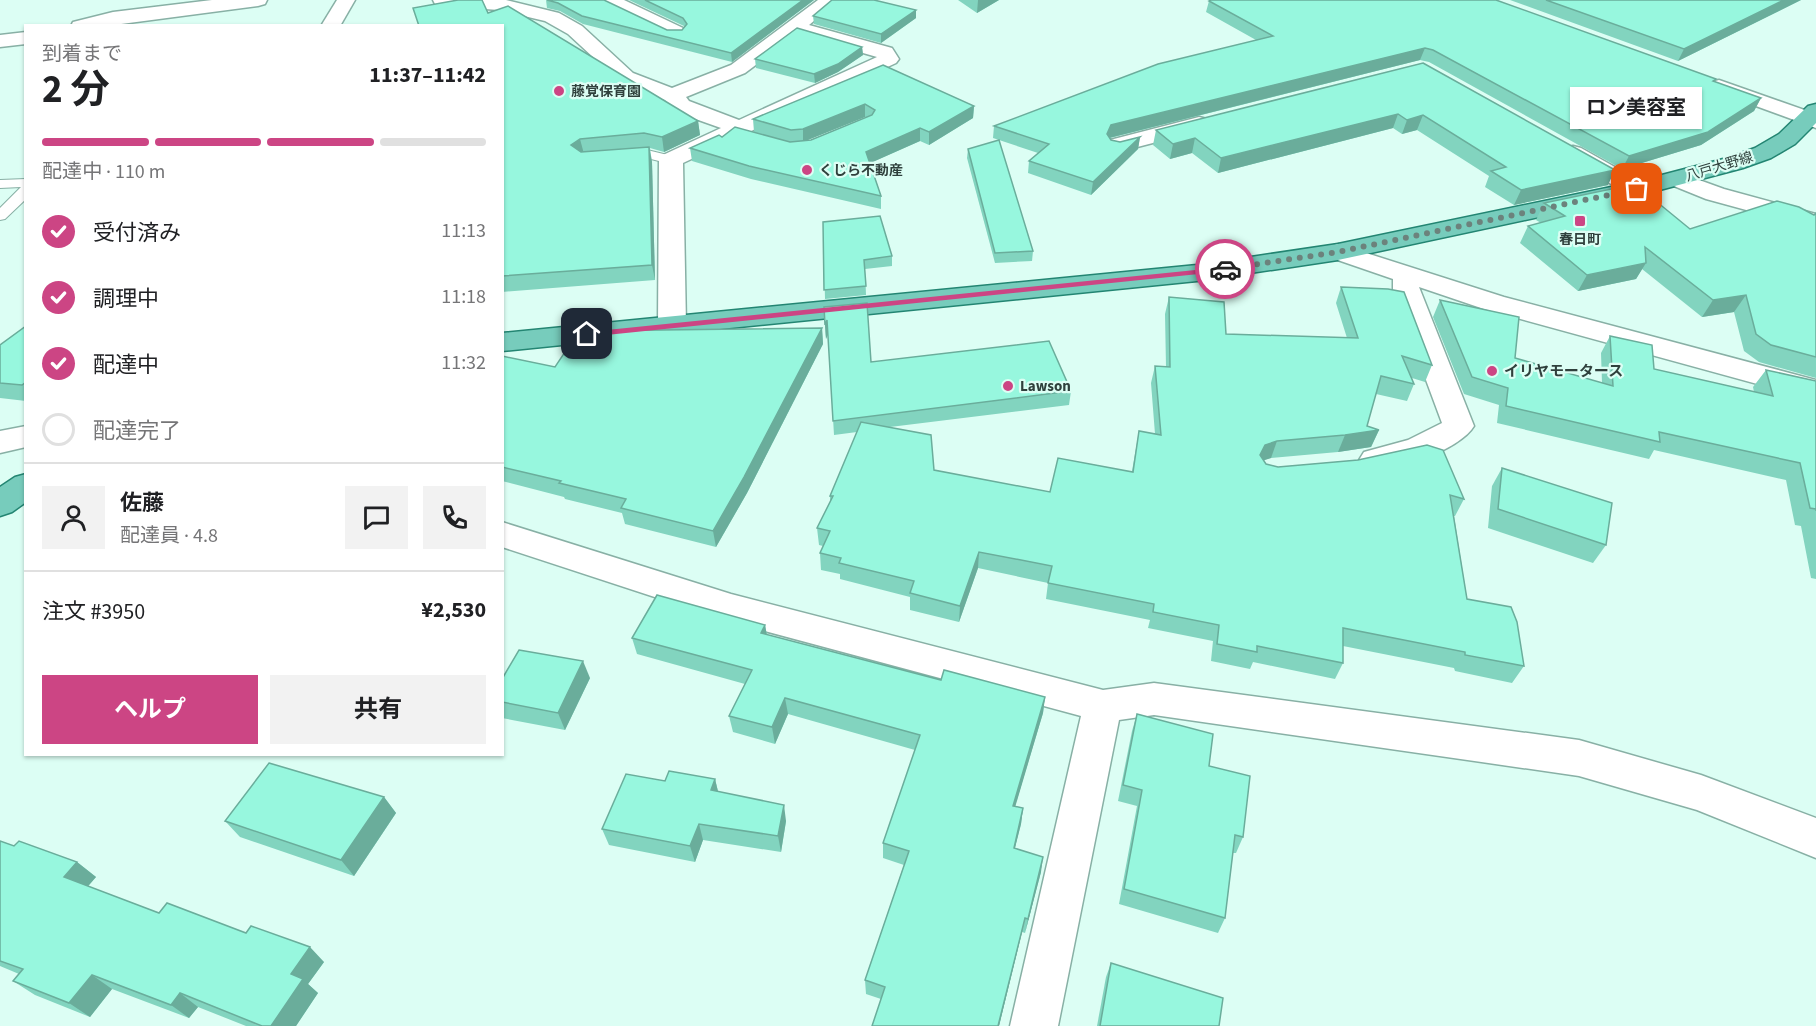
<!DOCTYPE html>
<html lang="ja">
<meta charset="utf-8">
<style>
:root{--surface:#fff;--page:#f2f2f2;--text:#202124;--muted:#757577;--line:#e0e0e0;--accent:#cc4584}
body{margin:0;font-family:"Source Sans 3","Noto Sans JP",sans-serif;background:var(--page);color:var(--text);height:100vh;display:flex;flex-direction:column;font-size:22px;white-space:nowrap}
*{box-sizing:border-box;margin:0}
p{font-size:20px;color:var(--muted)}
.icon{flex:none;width:33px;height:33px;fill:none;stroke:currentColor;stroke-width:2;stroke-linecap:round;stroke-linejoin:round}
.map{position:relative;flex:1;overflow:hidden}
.sheet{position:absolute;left:24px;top:24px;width:480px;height:732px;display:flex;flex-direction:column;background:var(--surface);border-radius:0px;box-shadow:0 2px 4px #0004}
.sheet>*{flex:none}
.pin{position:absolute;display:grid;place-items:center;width:51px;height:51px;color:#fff;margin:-26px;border-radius:12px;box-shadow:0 3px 9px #0006}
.courier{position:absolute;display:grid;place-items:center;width:60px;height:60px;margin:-30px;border:4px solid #cc4584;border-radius:50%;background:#fff;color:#222;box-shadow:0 2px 8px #0007}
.bubble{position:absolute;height:42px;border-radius:0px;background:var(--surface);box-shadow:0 2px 4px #0004;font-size:20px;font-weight:700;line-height:42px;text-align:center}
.headline em{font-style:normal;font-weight:700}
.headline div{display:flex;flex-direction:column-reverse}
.headline{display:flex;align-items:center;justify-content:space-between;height:102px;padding:0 18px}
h1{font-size:39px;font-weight:700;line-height:45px}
.bar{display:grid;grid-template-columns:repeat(4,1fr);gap:9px 6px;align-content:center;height:72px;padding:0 18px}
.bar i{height:8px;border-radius:4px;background:var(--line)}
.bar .selected{background:var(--accent)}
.bar p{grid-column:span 4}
.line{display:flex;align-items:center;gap:15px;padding:0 18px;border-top:2px solid var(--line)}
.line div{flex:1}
.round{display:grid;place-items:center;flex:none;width:63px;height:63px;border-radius:0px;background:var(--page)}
ol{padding:0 18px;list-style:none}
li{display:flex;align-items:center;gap:18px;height:66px}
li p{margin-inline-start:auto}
li .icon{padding:6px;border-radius:50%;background:var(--accent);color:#fff;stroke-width:4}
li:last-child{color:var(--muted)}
li i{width:33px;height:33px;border:3px solid var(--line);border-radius:50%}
.primary-button{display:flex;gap:12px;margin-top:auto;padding:12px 18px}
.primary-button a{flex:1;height:69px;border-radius:0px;background:var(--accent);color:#fff;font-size:24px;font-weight:700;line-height:69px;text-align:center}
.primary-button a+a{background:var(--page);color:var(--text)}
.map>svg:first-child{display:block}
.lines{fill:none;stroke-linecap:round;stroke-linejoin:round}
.lane-casing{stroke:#88b0a5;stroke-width:2}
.street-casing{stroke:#88b0a5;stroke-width:3}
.primary-casing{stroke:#238572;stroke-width:3}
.lane{fill:#fff;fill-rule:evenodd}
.street{fill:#fff;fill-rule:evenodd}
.primary{fill:#77ccbc;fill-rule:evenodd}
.wall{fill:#82d4bf;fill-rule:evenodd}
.shaded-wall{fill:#6aad9b}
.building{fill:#97f7de;stroke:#6aad9b;stroke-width:1.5}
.route{fill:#cc4584}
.done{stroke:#6c827c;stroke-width:6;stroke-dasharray:0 10.8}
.poi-dot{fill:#cc4584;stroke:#dcfef4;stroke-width:2}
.labels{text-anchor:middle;stroke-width:4.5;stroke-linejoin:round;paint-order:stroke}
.far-poi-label{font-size:14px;font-weight:bold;fill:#2f403c;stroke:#dcfef4;text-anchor:start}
.far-street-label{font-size:14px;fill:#2f403c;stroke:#dcfef4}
.poi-label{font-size:15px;font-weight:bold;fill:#2f403c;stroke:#dcfef4;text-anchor:start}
</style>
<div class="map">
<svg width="1816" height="1026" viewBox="0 0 1816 1026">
<rect width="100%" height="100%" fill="#dcfef4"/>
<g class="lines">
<defs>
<g id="lane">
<polygon points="647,150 676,157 678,160 671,164 647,158 627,160 620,156 627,152"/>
<polygon points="26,179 26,199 5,219 0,220 0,208 21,187 0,188 0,180"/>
</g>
<g id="street">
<polygon points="212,0 267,0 265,4 258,6 106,26 71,26 73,22 113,12"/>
<polygon points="337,0 355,0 340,26 321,26"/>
<path d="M433,0h73l53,13 23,13 51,47 39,15 59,-23 87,-65h21l-30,25 83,23 7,11 -3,4 -213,100 3,163 -4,6 -10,3 -10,-3 -4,-6 1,-166 4,-5 58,-27 -48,-17 -8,-11 -22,-6 -24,-13 -51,-47 -23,-13 -46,-11 -57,-4 -7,-2zM797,34l80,23 -138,63 -50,-19 -3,-4 59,-24z"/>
<polygon points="600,0 624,0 683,28 686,32 683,36 669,36 602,4"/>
<polygon points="26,32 26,44 0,47 0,35"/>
<polygon points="1719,80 1816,114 1816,128 1712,90 1708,86 1712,82"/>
<polygon points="1199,117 1207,119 1210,124 1207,129 1118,152 1110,150 1107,145 1110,140"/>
<polygon points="1573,146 1581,148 1645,184 1649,189 1645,194 1637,196 1629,194 1565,158 1561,153 1565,148"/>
<polygon points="1677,172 1724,189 1816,214 1816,229 1706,199 1669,184 1665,179 1669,174"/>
<path d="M1338,244l166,53 312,83v20l-332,-91 -65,-22 55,139c-14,24 -84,49 -110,42l-5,-8 5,-8 44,-12 34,-17 -49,-132v-12l-64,-22 -4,-5 4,-5z"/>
<polygon points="26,426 26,447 0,453 0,431"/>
<polygon points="502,522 731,594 1103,690 1154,683 1579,740 1701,775 1816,818 1816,858 1697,810 1579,776 1154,715 1119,720 1058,1026 1010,1026 1081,716 731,622 502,547"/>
</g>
<g id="primary">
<polygon points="1816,104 1816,123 1795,144 1771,158 1743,168 1637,196 1338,260 1197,281 502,351 502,333 1197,265 1338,244 1635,182 1727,158 1755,148 1779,134 1808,106"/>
<polygon points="26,474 26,502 12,512 0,516 0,487 15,477"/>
</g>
</defs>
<use href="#lane" class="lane-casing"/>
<use href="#street" class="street-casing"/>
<use href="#primary" class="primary-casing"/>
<use href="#lane" class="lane"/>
<use href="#street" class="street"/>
<use href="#primary" class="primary"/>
</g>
<g class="wall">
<polygon points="546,0 667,30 682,30 684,27 684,26 629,0 814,0 732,62 583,24 560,11 547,8"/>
<polygon points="958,0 999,0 977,13"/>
<polygon points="1510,0 1801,0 1678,61"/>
<polygon points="1209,1 1715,82 1761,98 1754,111 1701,145 1622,169 1429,62 1420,60 1110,138 1111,140 1120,142 1140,137 1138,149 1091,195 1028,173 1029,161 1038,153 993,138 994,126 1256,40 1206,12"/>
<polygon points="413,8 488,13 698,121 700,135 664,152 650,148 652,162 655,280 502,292 502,26 419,26"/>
<polygon points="813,16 916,18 881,43 814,24"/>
<polygon points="862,47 863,55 838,72 815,83 756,68 755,59"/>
<polygon points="1423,63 1608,185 1514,205 1485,187 1489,176 1417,130 1402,134 1393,128 1218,173 1192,153 1170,159 1153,145 1156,130"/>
<path d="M883,65l91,41 -1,12 -44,27 -9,-4 -50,22 11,33v13l-130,-30 -59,-18 -2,-13 32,-11 32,-5 -1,-13zM865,117h1l-55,23h-4z"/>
<polygon points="968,149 1033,251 1032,261 995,263 967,158"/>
<polygon points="1544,203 1690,229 1814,215 1816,213 1816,378 1759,362 1744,351 1734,312 1702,317 1642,269 1636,279 1578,291 1520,243 1528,226 1541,223 1536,220"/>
<polygon points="823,222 892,256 892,266 865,269 866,295 825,299"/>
<polygon points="1341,287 1432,365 1425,382 1412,378 1414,384 1407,401 1376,394 1367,426 1379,430 1371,447 1338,452 1271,458 1263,460 1266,464 1278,467 1358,460 1464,499 1455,516 1454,516 1467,599 1524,666 1512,683 1455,671 1454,668 1343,646 1343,663 1335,679 1253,662 1250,669 1211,661 1213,641 1148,628 1150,620 1046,599 1048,583 978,568 959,622 910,610 910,597 840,579 840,574 821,570 820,553 823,546 819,545 817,528 830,502 830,496 857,432 834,435 828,334 826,339 825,325 871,362 1071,391 1069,405 890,427 934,470 1050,492 1132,471 1139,431 1155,434 1151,383 1155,366 1166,367 1165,314 1169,297 1226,334 1347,338 1336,303"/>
<polygon points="1440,300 1515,358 1602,383 1601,353 1610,336 1654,369 1754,392 1753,387 1766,370 1816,381 1816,579 1811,578 1801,526 1795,525 1786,480 1654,450 1649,459 1497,423 1499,405 1464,394 1433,317"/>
<polygon points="26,326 26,401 0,398 0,345"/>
<polygon points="822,328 823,344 747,493 716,547 625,524 622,513 565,499 564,497 502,481 502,356 555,367"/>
<polygon points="1502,468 1606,545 1593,563 1488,528 1492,486"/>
<polygon points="765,625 767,635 941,680 1045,697 1043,713 1015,806 1023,808 1021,824 1015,848 1041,872 1025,933 1022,932 999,1026 872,1026 881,999 866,994 865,980 904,865 883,858 883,843 915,750 788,714 775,744 733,732 729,716 745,684 637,654 632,638"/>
<polygon points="590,678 565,730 502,718 502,679"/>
<polygon points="1137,714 1209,766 1243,837 1236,853 1233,853 1225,918 1218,933 1119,904 1137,806 1118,801 1132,731"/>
<polygon points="715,779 718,791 786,821 781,852 703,840 695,862 609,845 602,829 665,781"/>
<polygon points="384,797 396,813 354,876 240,837 225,821"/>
<polygon points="0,841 14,846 77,862 96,877 88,886 159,913 246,933 324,962 308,984 318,993 296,1026 246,1026 198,1007 189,1018 112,989 90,1017 35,995 13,981 19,974 0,966"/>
<polygon points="1111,963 1219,1026 1097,1026 1106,977"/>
</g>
<g class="shaded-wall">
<polygon points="803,0 814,0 732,62 731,53"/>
<polygon points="978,0 999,0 977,13"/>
<polygon points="1784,0 1801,0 1678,61 1684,49"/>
<polygon points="916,10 916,18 881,43 881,34"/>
<polygon points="862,47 863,55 838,72 815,83 814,74"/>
<polygon points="1425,48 1420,60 1109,138 1107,134 1111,125"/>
<polygon points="1761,98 1754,111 1701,145 1622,169 1629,156"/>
<polygon points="865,104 865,117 803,142 803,129"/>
<polygon points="974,106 973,118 929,145 929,132"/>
<polygon points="1398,114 1393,128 1218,173 1221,158"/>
<polygon points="1423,115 1417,130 1402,134 1407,120"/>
<polygon points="698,121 700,135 664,152 662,137"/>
<polygon points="920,128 920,141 866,165 866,152"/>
<polygon points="1140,137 1138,149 1091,195 1093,182"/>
<polygon points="1195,138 1192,153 1170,159 1173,144"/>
<polygon points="580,139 584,154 571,145"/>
<polygon points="649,147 652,162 655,280 652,265"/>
<polygon points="1615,170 1608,185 1514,205 1521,190"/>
<polygon points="1646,263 1636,279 1578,291 1587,275"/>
<polygon points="1746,295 1734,312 1702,317 1713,300"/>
<polygon points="827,320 828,334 826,339 825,325"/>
<polygon points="822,328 823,344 747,493 716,547 713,531"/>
<polygon points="1379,430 1371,447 1338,452 1345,435"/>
<polygon points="1277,441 1271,458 1259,462 1260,455 1265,445"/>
<polygon points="979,552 978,568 959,622 960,606"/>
<polygon points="765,625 768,642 761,633"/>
<polygon points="583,661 590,678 565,730 558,713"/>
<polygon points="1045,697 1043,713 1011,821 1013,806"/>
<polygon points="785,698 788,714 775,744 772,727"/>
<polygon points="715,779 719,796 711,790"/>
<polygon points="384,797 396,813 354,876 341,860"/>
<polygon points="784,805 786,821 781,852 778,836"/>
<polygon points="1023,808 1021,824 1011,863 1014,848"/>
<polygon points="699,824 703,840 695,862 690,846"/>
<polygon points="1043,857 1041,872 1025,933 1028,919"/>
<polygon points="77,862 96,877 83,892 64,877"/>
<polygon points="1025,918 1022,932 999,1026 998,1026"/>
<polygon points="310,947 324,962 308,984 318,993 296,1026 271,1026 291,974"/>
<polygon points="92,975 112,989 90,1017 69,1003"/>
<polygon points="180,993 198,1007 189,1018 171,1005"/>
</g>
<g class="building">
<polygon points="458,0 482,0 488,13 508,6 698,121 662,137 644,133 580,139 571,145 581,152 649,147 652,265 502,276 502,26 419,26 413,8"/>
<polygon points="547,0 604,0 667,30 682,30 687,24 683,18 645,0 803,0 731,53 582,16 558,3"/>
<polygon points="832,0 874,0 916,10 881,34 813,16"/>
<polygon points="1211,0 1496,0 1716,79 1713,81 1761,98 1708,132 1629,156 1433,50 1425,48 1111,125 1107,134 1111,140 1120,142 1140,137 1093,182 1029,161 1049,144 994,126 1158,64 1273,36 1209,1"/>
<polygon points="1546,0 1784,0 1684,49"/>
<polygon points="797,28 862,47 838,64 814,74 755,59"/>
<polygon points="1423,63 1615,170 1521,190 1491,171 1506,167 1423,115 1407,120 1398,114 1221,158 1195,138 1173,144 1156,130"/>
<polygon points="883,65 974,106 929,132 920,128 866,152 881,196 749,166 690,148 719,135 722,137 735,127 790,142 811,140 872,115 875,110 865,104 803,129 791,130 753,119"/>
<polygon points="999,140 1033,251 995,253 968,149"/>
<polygon points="1635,184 1690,229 1777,201 1799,207 1814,215 1816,213 1816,357 1771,345 1756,334 1746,295 1713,300 1645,247 1646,263 1587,275 1528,226 1565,216 1544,203"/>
<polygon points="880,216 892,256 864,260 866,286 824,290 823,222"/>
<polygon points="1341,287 1388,289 1404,292 1432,365 1402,356 1414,384 1381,376 1367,426 1379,430 1345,435 1277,441 1265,445 1260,455 1266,464 1278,467 1358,460 1427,445 1443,450 1464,499 1450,495 1467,599 1511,607 1517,622 1524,666 1465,655 1465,652 1343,628 1343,663 1257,646 1257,652 1217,644 1219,625 1153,612 1154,604 1048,583 1052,566 979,552 960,606 910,593 914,581 839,563 841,558 820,553 830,531 817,528 833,496 830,496 861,422 931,435 934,470 1050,492 1058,458 1133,472 1139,431 1161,435 1155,366 1170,367 1169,297 1224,302 1226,334 1358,338"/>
<polygon points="1440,300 1519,317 1515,358 1613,386 1610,336 1652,345 1654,369 1773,396 1766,370 1816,381 1816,511 1816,509 1810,508 1800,463 1659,432 1660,442 1506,406 1508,388 1472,377"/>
<polygon points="867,303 871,362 1049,341 1071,391 833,421 827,320 825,325 824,307"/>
<polygon points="26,326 26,382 22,385 0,383 0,345"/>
<polygon points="822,328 744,477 713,531 621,508 626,499 559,483 561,481 502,467 502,356 555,367 579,331"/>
<polygon points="1502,468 1612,503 1606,545 1498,509"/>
<polygon points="657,595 765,625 761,633 941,680 944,670 1045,697 1013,806 1023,808 1014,848 1043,857 1028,919 1025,918 998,1026 872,1026 885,987 865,980 909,851 883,843 920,735 785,698 772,727 729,716 752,670 632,638"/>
<polygon points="519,650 583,661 558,713 502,702 502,679"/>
<polygon points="1137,714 1213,734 1209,766 1250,776 1243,837 1235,835 1225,918 1124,889 1142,790 1123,785"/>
<polygon points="269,763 384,797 341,860 225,821"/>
<polygon points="669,771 715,779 711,790 784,805 778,836 699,824 690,846 602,829 626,774 665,781"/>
<polygon points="0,841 14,846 19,841 77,862 64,877 159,913 167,903 246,933 251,926 310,947 291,974 303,979 271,1026 262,1026 180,993 171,1005 92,975 69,1003 13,981 23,969 0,961"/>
<polygon points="1111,963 1223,998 1219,1026 1100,1026"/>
</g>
<polygon class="route" points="1225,267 1229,269 1228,271 587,337 583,334 587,332"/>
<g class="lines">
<polyline class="done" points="1225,269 1338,252 1637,189"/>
</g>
<g class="poi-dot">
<circle cx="559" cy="91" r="6"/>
<circle cx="807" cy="170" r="6"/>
<rect x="1574" y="215" width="12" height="12" rx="3"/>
<circle cx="1492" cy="371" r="6"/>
<circle cx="1008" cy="386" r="6"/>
</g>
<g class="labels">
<g class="far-poi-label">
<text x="571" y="96">藤覚保育園</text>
<text x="819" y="175">くじら不動産</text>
<text x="1580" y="244" text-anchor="middle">春日町</text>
</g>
<g class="far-street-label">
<text transform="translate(1719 166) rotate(-17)" y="5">八戸大野線</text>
</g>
<g class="poi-label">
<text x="1504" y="376">イリヤモータース</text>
<text x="1020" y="391">Lawson</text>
</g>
</g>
</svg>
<div class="pin" style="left:1637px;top:189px;background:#ea580c"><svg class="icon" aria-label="bag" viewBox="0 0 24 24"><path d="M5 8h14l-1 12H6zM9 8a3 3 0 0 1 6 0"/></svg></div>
<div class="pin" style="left:587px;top:334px;background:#1f2937"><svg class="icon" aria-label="home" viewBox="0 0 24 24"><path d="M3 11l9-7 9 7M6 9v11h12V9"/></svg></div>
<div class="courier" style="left:1225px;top:269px"><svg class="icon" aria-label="car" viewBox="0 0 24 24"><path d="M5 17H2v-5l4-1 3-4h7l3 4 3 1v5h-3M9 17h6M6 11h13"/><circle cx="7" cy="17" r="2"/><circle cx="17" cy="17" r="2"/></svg></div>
<div class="bubble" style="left:1570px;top:87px;width:132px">ロン美容室</div>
<section class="sheet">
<div class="headline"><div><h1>2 分</h1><p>到着まで</p></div><em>11:37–11:42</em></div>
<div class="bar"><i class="selected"></i><i class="selected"></i><i class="selected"></i><i></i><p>配達中 · 110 m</p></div>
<ol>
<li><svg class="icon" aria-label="check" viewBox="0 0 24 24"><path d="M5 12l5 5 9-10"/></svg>受付済み<p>11:13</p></li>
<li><svg class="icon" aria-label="check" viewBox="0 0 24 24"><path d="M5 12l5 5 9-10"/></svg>調理中<p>11:18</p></li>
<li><svg class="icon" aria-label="check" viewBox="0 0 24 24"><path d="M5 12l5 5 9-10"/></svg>配達中<p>11:32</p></li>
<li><i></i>配達完了</li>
</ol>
<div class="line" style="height:108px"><a class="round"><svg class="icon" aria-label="person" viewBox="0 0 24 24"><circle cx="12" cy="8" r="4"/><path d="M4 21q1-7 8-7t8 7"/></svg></a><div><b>佐藤</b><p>配達員 · 4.8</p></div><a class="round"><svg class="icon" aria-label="chat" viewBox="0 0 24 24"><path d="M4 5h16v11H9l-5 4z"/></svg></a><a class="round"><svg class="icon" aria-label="phone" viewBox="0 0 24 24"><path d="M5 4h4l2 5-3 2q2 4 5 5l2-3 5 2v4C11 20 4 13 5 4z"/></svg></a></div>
<div class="line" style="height:78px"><div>注文 #3950</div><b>¥2,530</b></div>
<div class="primary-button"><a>ヘルプ</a><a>共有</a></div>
</section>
</div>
